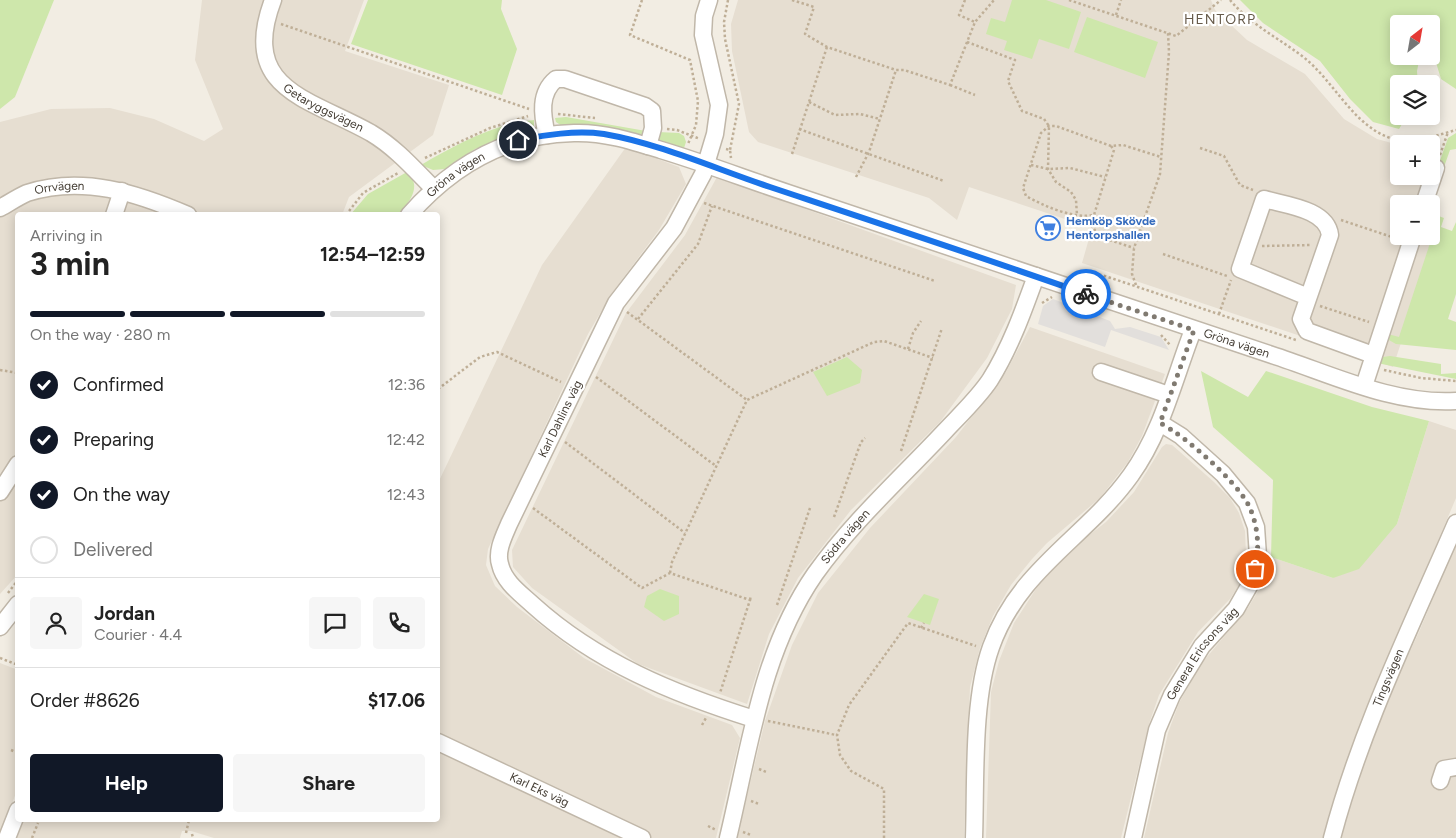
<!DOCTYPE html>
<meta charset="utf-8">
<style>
:root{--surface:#fff;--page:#f6f6f6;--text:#222;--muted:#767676;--line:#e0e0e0;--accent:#111827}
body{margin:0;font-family:Figtree,sans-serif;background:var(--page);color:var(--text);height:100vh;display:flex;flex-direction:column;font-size:19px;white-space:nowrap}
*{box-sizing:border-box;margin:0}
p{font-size:16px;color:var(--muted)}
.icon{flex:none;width:28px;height:28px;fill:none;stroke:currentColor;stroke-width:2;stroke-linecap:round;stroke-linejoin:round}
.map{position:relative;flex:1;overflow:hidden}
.side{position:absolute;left:15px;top:212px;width:425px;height:610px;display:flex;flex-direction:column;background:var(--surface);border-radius:5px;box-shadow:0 2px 12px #0003}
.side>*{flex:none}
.needle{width:32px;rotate:31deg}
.controls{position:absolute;left:1390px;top:15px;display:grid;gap:10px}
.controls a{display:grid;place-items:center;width:50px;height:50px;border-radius:5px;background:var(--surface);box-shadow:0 2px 12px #0003;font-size:25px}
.pin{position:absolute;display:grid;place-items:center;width:42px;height:42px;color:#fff;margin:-21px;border:2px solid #fff;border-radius:50%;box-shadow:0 1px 5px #0007}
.courier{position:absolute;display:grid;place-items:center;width:50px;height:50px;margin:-25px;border:4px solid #1a73e8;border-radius:50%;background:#fff;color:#222;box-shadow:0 1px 6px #0007}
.headline em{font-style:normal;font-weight:700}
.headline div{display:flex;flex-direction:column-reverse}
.headline{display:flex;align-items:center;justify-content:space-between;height:85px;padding:0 15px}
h1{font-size:32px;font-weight:700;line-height:38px}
.bar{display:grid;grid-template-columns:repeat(4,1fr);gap:8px 5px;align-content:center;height:60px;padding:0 15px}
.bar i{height:6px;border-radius:4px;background:var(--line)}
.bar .selected{background:var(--accent)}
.bar p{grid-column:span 4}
.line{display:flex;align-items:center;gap:12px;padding:0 15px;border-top:1px solid var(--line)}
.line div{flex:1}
.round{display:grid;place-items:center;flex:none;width:52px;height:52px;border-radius:5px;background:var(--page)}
ol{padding:0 15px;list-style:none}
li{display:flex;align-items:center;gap:15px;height:55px}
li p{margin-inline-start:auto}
li .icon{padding:5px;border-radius:50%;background:var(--accent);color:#fff;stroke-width:4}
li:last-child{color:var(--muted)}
li i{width:28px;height:28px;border:2px solid var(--line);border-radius:50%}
.action{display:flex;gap:10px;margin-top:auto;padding:10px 15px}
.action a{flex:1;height:58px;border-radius:5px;background:var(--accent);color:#fff;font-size:20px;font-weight:700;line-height:58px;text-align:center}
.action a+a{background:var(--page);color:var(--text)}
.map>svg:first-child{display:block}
.residential{fill:#e6ded1;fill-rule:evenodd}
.green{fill:#cee7ab}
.parking{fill:#e2dfdc}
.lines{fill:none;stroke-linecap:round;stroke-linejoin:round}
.minor-casing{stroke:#c0b7a9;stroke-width:19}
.path{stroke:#bfaf97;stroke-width:2.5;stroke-dasharray:2.5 2.5;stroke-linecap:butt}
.minor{stroke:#fff;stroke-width:16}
.done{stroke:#807a71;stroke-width:5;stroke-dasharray:0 9}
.route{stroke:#1a73e8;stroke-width:6}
.labels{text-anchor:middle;stroke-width:4.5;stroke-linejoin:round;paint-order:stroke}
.street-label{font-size:12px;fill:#433c33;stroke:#fff}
.shop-label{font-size:12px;font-weight:bold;fill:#366cbe;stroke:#fff;text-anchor:start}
.neighbourhood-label{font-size:14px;letter-spacing:1px;fill:#665a4a;stroke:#fff}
</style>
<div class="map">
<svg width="1456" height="838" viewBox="0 0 1456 838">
<rect width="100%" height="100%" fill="#f2ede3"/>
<g class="residential">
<polygon points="202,0 364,0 345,51 449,85 433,135 349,197 342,215 18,215 18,574 0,594 0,122 51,109 110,108 154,119 204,141 223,129 195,60"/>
<path d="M738,0h473l4,10 32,30 58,34 39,45 33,20 22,6v31h32v-22l10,68 -48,145 -311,-104 10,-35 -123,-41 -12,33 -28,-22 -171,-56 -9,-10 -17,-81 -1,-27zM1399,204h32v32h-32z"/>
<polygon points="626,147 679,167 686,184 659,230 612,293 588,334 488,549 486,565 495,586 517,607 584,658 656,697 732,725 740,738 716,838 214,838 191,831 182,831 180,838 14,838 21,820 438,820 438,483 542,265"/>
<polygon points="717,177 1016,285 1012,309 987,358 940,422 851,510 798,578 769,634 747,704 638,664 532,588 513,567 512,550 626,313 685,235"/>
<polygon points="1030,327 1165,374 1142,436 1128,462 1100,498 1047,543 1032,559 1011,585 993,616 980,648 970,687 964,838 737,838 765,721 792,645 818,593 870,528 956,437 1006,372"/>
<polygon points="1429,421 1456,430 1456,498 1364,716 1343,775 1325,838 1144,838 1168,733 1179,703 1201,664 1248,608 1261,586 1271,557 1333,578 1397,524"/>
<polygon points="1166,444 1172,445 1179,451 1214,482 1230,498 1239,513 1245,531 1246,554 1239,585 1230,599 1198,632 1159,695 1150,721 1121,838 986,838 991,692 999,661 1014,623 1043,578 1079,543 1106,522 1134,492 1162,447"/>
<polygon points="1456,544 1456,838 1340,838 1372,732 1419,632"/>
<polygon points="0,663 18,670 17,790 0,837"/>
</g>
<g class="green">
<polygon points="0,0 54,0 15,97 0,109"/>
<polygon points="368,0 502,0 501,9 517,49 502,95 351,44"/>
<polygon points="1012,0 1046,0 1081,12 1069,49 1039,39 1032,59 1004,50 1007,41 986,34 991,18 1005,22"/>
<polygon points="1240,0 1456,0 1456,89 1441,79 1431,46 1431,24 1399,24 1399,56 1420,56 1417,71 1418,84 1399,84 1399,116 1407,116 1399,129 1373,122 1350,99 1320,61 1263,23"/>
<polygon points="1087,17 1158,42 1145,78 1074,52"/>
<polygon points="566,117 646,131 641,135 615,128 590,125 562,126 556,122 555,118"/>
<path d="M534,120v6l-5,4 -54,19 -30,20 -12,1 -12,-5c33,-19 74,-42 113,-45z"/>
<polygon points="658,132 679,133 684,136 686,142 684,148 658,141"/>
<polygon points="1456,133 1456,149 1450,150 1444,167 1438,166 1448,138"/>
<path d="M407,172c16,15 2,30 -9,43h-48l18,-21z"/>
<polygon points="1433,214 1444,218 1441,227 1452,231 1456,222 1456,294 1448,319 1456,322 1456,350 1396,344 1387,339 1388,334 1399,337 1435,228 1431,226"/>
<polygon points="1390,356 1441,364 1441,374 1456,373 1456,379 1377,363 1383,357"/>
<polygon points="847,357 862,370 860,383 827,396 813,372"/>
<polygon points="1201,371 1248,397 1266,371 1372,407 1429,421 1397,524 1359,569 1333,578 1271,557 1273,480 1213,427"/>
<polygon points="660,589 679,596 679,614 664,621 644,607 647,596"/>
<polygon points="924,594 939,599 930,625 907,617"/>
</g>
<polygon class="parking" points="1053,299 1110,321 1115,329 1130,327 1161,337 1169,350 1111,330 1105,347 1038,324 1043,306"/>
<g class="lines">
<defs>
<g id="minor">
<path id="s1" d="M273,0c-34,90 36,98 98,133 25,15 43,36 63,56"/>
<path d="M709,0l-5,16 -1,19 16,70 -4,29 -12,40 -29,54 -58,75 -107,221c-5,12 -13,27 -9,40 4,18 20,29 33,41 63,57 141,89 221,114"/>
<path d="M547,135c-5,-20 -8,-42 9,-56h9l80,27 7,5 1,17 -5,18"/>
<polyline points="1424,204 1436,168"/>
<path id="s2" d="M0,208c9,-5 18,-11 27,-15 55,-18 110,0 161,22"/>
<polyline points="114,215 122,191"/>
<path id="s3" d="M409,215c43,-49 98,-81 165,-82 30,-1 58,8 87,17 43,13 85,29 127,43 162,54 323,109 484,162 59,19 121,50 184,46"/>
<path d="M1308,297l-68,-28 24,-70c21,6 63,10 66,36l-29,84 6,12 66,24"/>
<polyline points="1101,372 1169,395"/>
<polyline points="1364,386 1413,236"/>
<polyline points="0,492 18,464"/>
<polyline points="0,627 18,604"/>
<path id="s4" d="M438,742l204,96"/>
<polyline points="1440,781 1444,769 1456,767"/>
<polyline points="7,838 18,810"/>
<path id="s5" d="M728,838c22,-91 33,-186 87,-264 38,-53 86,-96 130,-143 15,-16 33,-33 45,-51 20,-32 33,-68 46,-104"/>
<path d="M974,838c2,-57 -2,-138 17,-191 28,-79 95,-109 140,-172 31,-43 43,-96 62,-145"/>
<path id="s6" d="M1133,838l24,-108 15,-35 30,-49 34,-37 16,-28 6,-25 -2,-29 -9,-24 -24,-29 -42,-38 -21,-13"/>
<path id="s7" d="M1332,838c29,-110 79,-211 124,-315"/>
</g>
</defs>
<use href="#minor" class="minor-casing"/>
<g class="path">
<polyline points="642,0 630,35 690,60 698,101 696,125 688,144"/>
<polyline points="728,0 724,22 725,39 739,104 730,150"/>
<polyline points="792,0 814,7 805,34 827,47 896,70 904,70 950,85 975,22 994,0"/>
<polyline points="965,0 959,15 975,22"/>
<polyline points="1069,0 1176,36 1221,0"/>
<path d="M1230,0c21,25 47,37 72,56 35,26 56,83 105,85 15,0 34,-7 49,-11"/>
<polyline points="1116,15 1121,0"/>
<polyline points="281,24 529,109"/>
<polyline points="967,42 1015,60 1008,81 1022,111 1044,119 1049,126 1048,169 1056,182 1071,192 1076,200 1077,215"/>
<polyline points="950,85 975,95"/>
<polyline points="809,102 835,115 860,114 880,119"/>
<polyline points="558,114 595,118"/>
<polyline points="667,129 677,130 700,139"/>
<polyline points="799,129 944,181"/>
<path d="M1111,146l3,4 -20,65c-21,4 -50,-9 -68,-19l-3,-8 18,-55 8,-7h7l55,20 12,-1 38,12"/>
<polyline points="1200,148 1224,156 1240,185 1253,190"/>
<polyline points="726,149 730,150 731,158"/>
<polyline points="792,154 827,47"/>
<polyline points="1440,155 1448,132"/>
<polyline points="425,158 490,128 528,116"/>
<polyline points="1031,165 1048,169 1070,168 1105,177"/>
<polyline points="856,177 869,152 896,70"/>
<polyline points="704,203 935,281"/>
<polyline points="346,215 363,193 398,173"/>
<polyline points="1085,217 1100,237 1134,248"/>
<polyline points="1341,220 1398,239"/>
<polyline points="1262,246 1312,245"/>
<polyline points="1163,254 1227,276"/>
<polyline points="1074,273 1102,275 1296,340"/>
<polyline points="1136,285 1132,274 1134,248 1160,174 1169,52 1168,33"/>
<polyline points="1042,303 1052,297"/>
<polyline points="1320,306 1369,322"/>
<polyline points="627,312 747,400"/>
<polyline points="1219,314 1231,280"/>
<polyline points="638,319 698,244 712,206"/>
<polyline points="1161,335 1171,346"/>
<polyline points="908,349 913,333 921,321"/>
<polyline points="0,370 18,373"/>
<polyline points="1384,370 1421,378 1456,381"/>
<polyline points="596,377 716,466"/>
<polyline points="438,389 480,357 497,352 561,382"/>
<polyline points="565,442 685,533"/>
<polyline points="901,451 942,328"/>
<polyline points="533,508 642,588 670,573 750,600 720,693"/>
<polyline points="834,517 861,442 865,438"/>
<polyline points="670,573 672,562 747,400 874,342 884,341 933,358"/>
<polyline points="8,593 18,580"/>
<polyline points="750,600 751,595"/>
<polyline points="777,605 810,508"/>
<polyline points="921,628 924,623"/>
<polyline points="0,658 18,665"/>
<polyline points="768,721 836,735"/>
<polyline points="702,725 706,718"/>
<polyline points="11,750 18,753"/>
<polyline points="759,769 766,772"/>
<polyline points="751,801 759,804"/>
<polyline points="708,826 716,830"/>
<polyline points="743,832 751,835"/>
<polyline points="186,833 189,820"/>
<polyline points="192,834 193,838"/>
<polyline points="32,838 38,823"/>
<polyline points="884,838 884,789 851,771 840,755 837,735 849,705 908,623 976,646"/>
</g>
<use href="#minor" class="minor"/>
</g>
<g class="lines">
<path class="done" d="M1086,294l108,36 -34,93c24,12 75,57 88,81 10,20 12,43 7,65"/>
<path class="route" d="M518,140c28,-5 57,-10 86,-6 57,10 112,35 166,53 105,35 211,70 316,107"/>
</g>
<defs>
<symbol id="supermarket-ring" viewBox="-11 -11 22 22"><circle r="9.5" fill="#fff" stroke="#3f7fe0" stroke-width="1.5"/><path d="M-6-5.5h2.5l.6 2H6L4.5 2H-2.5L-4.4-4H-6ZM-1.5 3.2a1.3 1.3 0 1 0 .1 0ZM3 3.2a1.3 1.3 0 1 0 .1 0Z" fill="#3f7fe0"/></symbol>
</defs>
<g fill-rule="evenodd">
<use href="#supermarket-ring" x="1034" y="214" width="28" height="28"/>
</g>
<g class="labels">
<g class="street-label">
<text dy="4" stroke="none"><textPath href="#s1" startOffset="138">Getaryggsvägen</textPath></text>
<text dy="4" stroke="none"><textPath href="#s3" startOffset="62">Gröna vägen</textPath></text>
<text dy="4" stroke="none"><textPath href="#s2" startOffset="64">Orrvägen</textPath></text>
<text dy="4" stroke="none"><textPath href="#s3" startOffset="886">Gröna vägen</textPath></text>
<text transform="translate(560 419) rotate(-64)" y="4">Karl Dahlins väg</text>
<text dy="4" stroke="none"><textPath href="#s5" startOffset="328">Södra vägen</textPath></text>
<text dy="4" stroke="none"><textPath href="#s6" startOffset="200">General Ericsons väg</textPath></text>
<text dy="4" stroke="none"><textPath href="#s7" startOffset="170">Tingsvägen</textPath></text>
<text dy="4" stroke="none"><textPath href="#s4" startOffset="112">Karl Eks väg</textPath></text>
</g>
<g class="shop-label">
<text x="1066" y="225">Hemköp Skövde<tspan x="1066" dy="14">Hentorpshallen</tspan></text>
</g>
<g class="neighbourhood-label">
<text x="1220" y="24">HENTORP</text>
</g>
</g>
</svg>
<div class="controls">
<a><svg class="needle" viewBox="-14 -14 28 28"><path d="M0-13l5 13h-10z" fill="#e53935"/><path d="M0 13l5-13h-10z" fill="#767676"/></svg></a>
<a><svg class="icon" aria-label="layers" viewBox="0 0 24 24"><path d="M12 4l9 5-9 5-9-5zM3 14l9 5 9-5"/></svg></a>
<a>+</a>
<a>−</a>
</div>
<div class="pin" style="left:1255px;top:569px;background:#ea580c"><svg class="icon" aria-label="bag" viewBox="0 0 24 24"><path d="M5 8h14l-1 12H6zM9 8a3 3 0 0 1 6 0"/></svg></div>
<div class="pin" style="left:518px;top:140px;background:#1f2937"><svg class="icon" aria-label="home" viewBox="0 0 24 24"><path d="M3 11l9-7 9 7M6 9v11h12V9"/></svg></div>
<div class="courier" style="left:1086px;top:294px"><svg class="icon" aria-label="bike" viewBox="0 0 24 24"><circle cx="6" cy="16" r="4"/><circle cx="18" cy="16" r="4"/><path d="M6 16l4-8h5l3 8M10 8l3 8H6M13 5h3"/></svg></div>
<section class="side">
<div class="headline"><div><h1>3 min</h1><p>Arriving in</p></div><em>12:54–12:59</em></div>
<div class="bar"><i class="selected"></i><i class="selected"></i><i class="selected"></i><i></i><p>On the way · 280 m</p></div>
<ol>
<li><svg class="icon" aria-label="check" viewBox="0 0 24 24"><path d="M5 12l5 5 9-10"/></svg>Confirmed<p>12:36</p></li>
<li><svg class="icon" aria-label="check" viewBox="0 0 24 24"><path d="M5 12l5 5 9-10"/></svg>Preparing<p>12:42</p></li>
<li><svg class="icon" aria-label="check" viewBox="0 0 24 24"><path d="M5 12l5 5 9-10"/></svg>On the way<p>12:43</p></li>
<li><i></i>Delivered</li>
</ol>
<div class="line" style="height:90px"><a class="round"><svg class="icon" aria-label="person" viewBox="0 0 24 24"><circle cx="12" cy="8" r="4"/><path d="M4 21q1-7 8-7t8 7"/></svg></a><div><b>Jordan</b><p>Courier · 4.4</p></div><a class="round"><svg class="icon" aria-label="chat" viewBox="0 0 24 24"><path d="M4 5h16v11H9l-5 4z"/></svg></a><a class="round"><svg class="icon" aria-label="phone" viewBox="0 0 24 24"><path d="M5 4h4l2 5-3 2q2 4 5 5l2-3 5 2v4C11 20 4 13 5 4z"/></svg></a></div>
<div class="line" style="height:65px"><div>Order #8626</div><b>$17.06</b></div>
<div class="action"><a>Help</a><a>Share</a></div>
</section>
</div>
